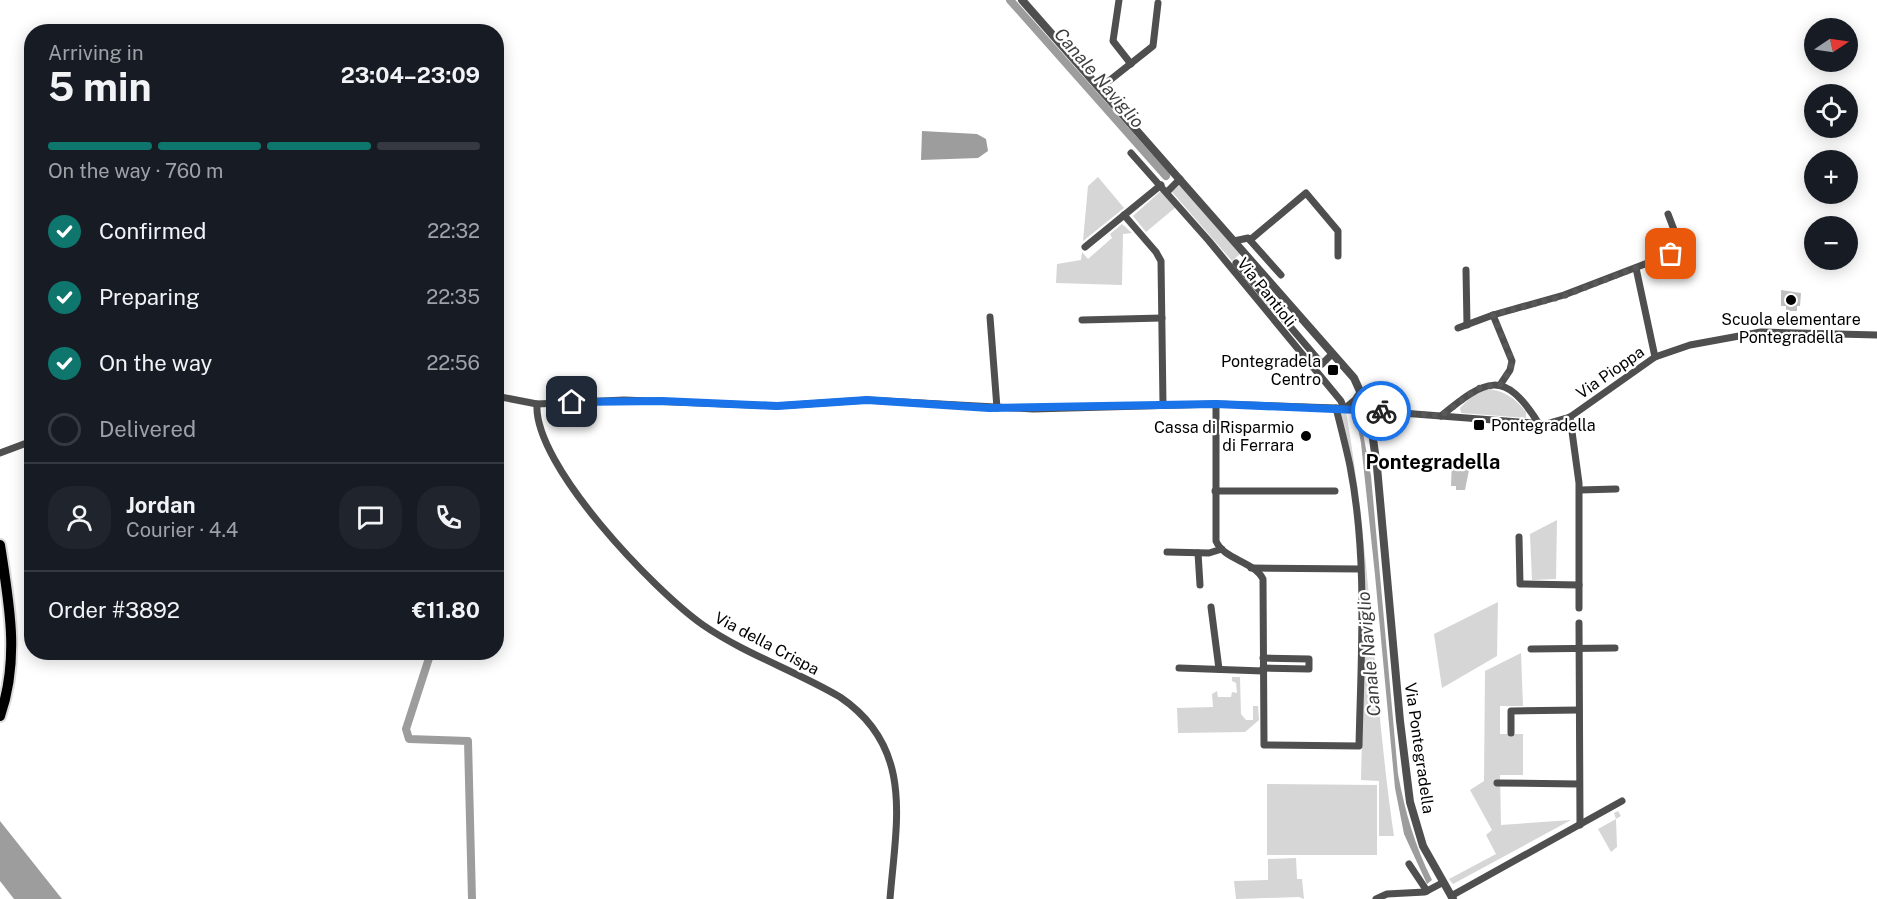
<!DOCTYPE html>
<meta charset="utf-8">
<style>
:root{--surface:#171b24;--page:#20242c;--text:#f1f3f6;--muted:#9ea1a6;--line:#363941;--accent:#0f766e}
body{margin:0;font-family:"Public Sans",sans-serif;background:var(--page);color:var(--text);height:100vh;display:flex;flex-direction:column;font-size:22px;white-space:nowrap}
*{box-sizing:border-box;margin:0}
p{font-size:20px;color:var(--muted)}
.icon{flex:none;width:33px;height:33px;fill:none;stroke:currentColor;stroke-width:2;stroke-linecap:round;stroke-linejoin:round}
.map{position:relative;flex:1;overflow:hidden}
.details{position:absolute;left:24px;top:24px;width:480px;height:636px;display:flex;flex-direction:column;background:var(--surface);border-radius:24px;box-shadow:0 3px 15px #0003}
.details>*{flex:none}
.needle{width:39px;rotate:77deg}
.buttons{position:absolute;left:1804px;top:18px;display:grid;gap:12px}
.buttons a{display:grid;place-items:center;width:54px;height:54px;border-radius:50%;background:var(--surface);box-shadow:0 3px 15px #0003;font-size:30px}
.pin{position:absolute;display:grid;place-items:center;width:51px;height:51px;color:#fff;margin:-26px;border-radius:12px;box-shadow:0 3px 9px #0006}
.courier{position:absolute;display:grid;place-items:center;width:60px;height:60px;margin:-30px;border:4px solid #1a73e8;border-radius:50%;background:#fff;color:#222;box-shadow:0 2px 8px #0007}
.headline em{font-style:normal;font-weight:700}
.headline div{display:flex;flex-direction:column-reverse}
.headline{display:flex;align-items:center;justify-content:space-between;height:102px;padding:0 24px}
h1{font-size:39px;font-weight:700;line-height:45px}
.bar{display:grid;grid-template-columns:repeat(4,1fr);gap:9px 6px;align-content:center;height:72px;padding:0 24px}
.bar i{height:8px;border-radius:4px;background:var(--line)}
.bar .current{background:var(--accent)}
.bar p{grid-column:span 4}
.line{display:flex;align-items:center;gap:15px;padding:0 24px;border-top:2px solid var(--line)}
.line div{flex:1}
.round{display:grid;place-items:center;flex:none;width:63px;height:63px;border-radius:24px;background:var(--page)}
ol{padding:0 24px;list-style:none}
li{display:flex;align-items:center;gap:18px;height:66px}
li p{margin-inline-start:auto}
li .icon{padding:6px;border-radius:50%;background:var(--accent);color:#fff;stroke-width:4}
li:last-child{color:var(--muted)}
li i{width:33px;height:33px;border:3px solid var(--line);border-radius:50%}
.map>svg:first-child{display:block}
.green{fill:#d6d6d6}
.water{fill:#9d9d9d}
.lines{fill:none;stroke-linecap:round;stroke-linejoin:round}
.canal{stroke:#9d9d9d;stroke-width:8}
.building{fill:#bfbfbf}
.primary-casing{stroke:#dbdbdb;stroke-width:14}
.minor{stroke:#4f4f4f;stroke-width:7}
.tertiary{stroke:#4f4f4f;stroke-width:8}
.primary{stroke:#000;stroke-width:10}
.done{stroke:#595959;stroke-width:6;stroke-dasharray:0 10.8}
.route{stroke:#1a73e8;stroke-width:8}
.poi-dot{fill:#000;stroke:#fff;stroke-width:2}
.labels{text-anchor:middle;stroke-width:4.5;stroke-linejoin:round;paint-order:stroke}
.street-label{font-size:16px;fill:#000;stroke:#fff}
.poi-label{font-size:16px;fill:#000;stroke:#fff;text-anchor:end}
.water-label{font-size:18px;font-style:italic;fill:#3e3e3e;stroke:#fff}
.quarter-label{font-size:20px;font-weight:bold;fill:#000;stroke:#fff}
</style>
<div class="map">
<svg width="1877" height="899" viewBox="0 0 1877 899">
<rect width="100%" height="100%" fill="#fff"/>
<g class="green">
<polygon points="1098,177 1124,208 1083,241 1088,186"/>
<polygon points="1180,185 1240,254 1232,261 1172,192"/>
<polygon points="1162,190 1176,207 1146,232 1133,216"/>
<polygon points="1122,224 1132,233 1123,234 1122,285 1056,283 1057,264 1081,260 1082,252 1088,259 1112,238 1110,234"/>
<path d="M1486,389c18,1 29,9 40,23v6l-65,-5 -1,-5 14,-14z"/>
<path d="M1338,410l8,2c25,141 27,283 48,424h-15v-55l-18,-1 2,-90 -6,-196z"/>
<polygon points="1557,520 1556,579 1532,580 1530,534"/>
<polygon points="1498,602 1497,656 1442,688 1434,634"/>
<polygon points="1521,653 1523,706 1500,706 1500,734 1523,734 1523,775 1500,775 1501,825 1571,820 1453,884 1449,879 1496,854 1486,835 1492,830 1470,790 1484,781 1485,671"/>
<polygon points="1232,677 1240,677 1241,714 1246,720 1253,720 1253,706 1258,706 1259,720 1245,732 1178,733 1177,708 1213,707 1212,694 1217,691 1218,697 1231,697 1232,692 1237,693 1236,683 1232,681"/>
<polygon points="1267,784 1377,785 1377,855 1267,855"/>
<polygon points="1618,811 1621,816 1616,819 1617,847 1611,852 1598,829 1616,819 1614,813"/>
<polygon points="1296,858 1297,879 1302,879 1304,899 1299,897 1236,899 1234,881 1268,880 1268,859"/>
</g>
<g class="water">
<polygon points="922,131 977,134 986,139 988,151 978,158 921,160"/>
<path d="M1360,417l11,59 27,298c7,38 17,72 34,106l-5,4 -23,-50 -9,-46 -20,-213 -14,-132 -5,-25z"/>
<polygon points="0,821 62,899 14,899 0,881"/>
</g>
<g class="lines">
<g class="canal">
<polyline points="1010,0 1166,176"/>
<polyline points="431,652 406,729 409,739 468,741 472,899"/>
</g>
</g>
<g class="building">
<polygon points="1781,290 1801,293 1800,306 1797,306 1797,311 1786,311 1786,306 1781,306"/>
<polygon points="1452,459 1471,460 1465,490 1456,490 1456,486 1451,486"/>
</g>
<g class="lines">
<defs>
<path id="primary" d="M0,545c9,58 20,114 0,171"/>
</defs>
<use href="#primary" class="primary-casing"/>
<g class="minor">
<polyline points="1119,0 1113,41 1131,64"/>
<polyline points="1100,88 1153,46 1158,3"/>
<polyline points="1131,153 1209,241 1341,401 1344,409"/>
<polyline points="1167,192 1180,179"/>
<polyline points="1124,215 1156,252 1161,261 1163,405"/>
<polyline points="1250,240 1306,193 1338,231 1338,256"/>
<polyline points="1234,241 1248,238 1281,275"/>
<polyline points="1085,247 1161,185"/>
<polyline points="1236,263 1322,364 1332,354"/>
<polyline points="1636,268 1655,357"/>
<polyline points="1466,270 1467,325"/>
<polyline points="1493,315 1512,361 1510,370 1500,385"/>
<polyline points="990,317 997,408"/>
<polyline points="1082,320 1162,318"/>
<polyline points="1458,328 1493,315 1564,295 1671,254 1679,243 1668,214"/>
<polyline points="496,396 537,404 624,400 777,406 867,400 1033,409 1216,404 1336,408 1546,424 1570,417 1655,357 1690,345 1761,332 1877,335"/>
<path d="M537,404c-4,61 118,187 166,221 42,29 93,46 137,72 75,51 56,125 50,202"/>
<path d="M1216,404v137c8,19 38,20 47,38l1,166 95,1c2,-92 9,-188 -9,-280 -4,-19 -9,-38 -14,-58"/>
<polyline points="1344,409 1355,400 1361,391"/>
<path d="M1441,416c45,-37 63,-48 98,8"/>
<polyline points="1570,417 1579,483 1579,608"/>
<polyline points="0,453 32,441"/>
<polyline points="1580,490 1616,489"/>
<polyline points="1215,491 1335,491"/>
<polyline points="1519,537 1520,584 1579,585"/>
<polyline points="1167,552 1209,553 1222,549"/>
<polyline points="1198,553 1200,585"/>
<polyline points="1251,568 1360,569"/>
<polyline points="1211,607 1219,669"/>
<polyline points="1579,623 1580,825"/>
<polyline points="1531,649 1615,648"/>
<polyline points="1263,658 1309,659 1309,669 1263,668"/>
<polyline points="1179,668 1263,671"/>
<polyline points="1511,733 1511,711 1579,710"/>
<polyline points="1497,783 1579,784"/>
<polyline points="1409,864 1427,891"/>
<polyline points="1451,896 1622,801"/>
<polyline points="1376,899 1387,894 1425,892 1442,883"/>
</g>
<polyline class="tertiary" points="1022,0 1354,378 1369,411 1377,467 1400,721 1410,802 1423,846 1453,899"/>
<use href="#primary" class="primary"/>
</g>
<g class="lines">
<polyline class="done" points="1381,411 1441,416 1478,388 1500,385 1510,370 1512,361 1493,315 1564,296 1671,254"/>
<polyline class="route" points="572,402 662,401 777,406 867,400 989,408 1216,404 1381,411"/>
</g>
<g class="poi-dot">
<circle cx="1791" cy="300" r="6"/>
<rect x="1327" y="364" width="12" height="12" rx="3"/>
<rect x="1473" y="419" width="12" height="12" rx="3"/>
<circle cx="1306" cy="436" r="6"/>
</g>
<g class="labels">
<g class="street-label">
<text transform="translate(1267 292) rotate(51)" y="6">Via Pantioli</text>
<text transform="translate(1610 372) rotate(-35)" y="6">Via Pioppa</text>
<text transform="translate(767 643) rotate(28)" y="6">Via della Crispa</text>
<text transform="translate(1420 748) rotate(82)" y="6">Via Pontegradella</text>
</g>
<g class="poi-label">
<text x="1791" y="325" text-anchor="middle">Scuola elementare<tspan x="1791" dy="18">Pontegradella</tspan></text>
<text x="1321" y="367">Pontegradela<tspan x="1321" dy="18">Centro</tspan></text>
<text x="1491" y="431" text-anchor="start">Pontegradella</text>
<text x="1294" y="433">Cassa di Risparmio<tspan x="1294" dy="18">di Ferrara</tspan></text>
</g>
<g class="water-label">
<text transform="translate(1099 78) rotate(49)" y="6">Canale Naviglio</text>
<text transform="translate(1369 654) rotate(-95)" y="6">Canale Naviglio</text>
</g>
<g class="quarter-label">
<text x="1433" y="469">Pontegradella</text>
</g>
</g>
</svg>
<div class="buttons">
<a><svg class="needle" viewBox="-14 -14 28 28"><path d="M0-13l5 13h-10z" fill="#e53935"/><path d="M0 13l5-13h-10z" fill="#9ea1a6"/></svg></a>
<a><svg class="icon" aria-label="locate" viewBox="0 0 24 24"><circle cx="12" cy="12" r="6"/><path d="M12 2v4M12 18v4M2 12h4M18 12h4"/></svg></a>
<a>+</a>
<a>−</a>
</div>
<div class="pin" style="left:1671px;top:254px;background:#ea580c"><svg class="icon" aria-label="bag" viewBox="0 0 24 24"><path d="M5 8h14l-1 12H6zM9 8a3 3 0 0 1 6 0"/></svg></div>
<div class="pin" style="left:572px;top:402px;background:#1f2937"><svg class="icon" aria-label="home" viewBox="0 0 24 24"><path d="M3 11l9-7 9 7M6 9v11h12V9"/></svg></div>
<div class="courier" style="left:1381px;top:411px"><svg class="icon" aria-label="bike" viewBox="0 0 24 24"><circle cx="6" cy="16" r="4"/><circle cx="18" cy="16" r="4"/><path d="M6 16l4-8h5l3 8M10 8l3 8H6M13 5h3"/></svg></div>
<section class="details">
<div class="headline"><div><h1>5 min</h1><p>Arriving in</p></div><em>23:04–23:09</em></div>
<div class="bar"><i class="current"></i><i class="current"></i><i class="current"></i><i></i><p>On the way · 760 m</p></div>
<ol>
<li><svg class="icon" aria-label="check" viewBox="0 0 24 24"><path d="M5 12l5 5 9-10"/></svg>Confirmed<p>22:32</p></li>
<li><svg class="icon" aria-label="check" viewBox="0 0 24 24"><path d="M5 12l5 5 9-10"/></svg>Preparing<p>22:35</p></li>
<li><svg class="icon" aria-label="check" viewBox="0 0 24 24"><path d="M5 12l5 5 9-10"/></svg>On the way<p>22:56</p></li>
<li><i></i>Delivered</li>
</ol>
<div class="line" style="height:108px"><a class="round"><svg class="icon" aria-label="person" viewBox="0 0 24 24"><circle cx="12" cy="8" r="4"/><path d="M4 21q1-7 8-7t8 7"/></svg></a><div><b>Jordan</b><p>Courier · 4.4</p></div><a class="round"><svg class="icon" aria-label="chat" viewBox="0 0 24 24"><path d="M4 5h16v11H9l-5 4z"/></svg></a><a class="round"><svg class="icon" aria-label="phone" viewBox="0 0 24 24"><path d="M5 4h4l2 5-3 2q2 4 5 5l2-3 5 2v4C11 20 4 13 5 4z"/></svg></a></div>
<div class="line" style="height:78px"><div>Order #3892</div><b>€11.80</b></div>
</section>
</div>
